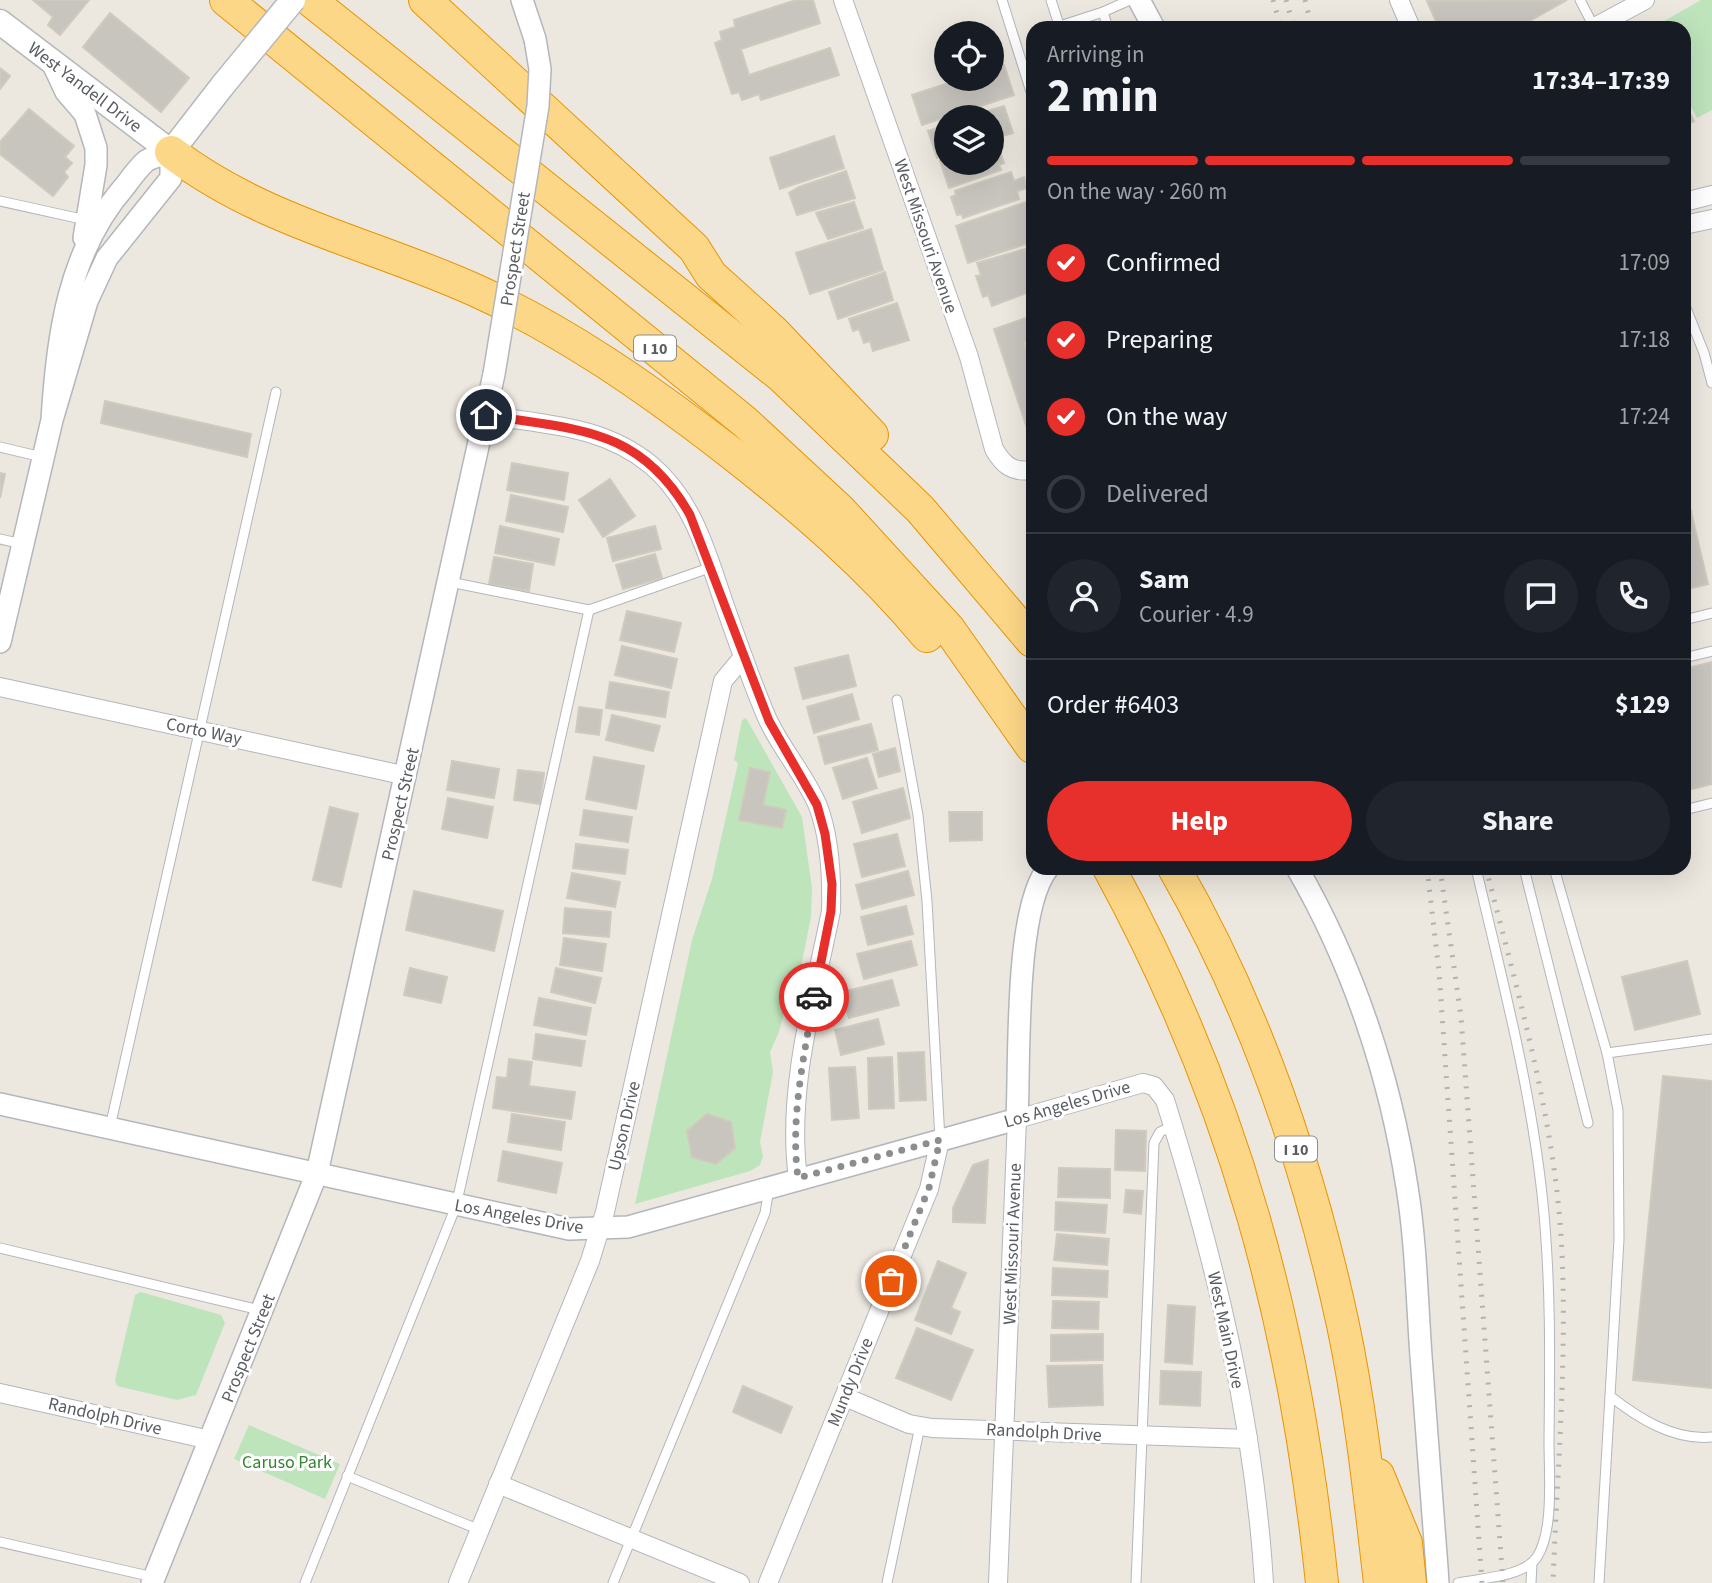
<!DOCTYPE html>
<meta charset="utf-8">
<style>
:root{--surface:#171b24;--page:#20242c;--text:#f1f3f6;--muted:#9ea1a6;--line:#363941;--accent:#e72f2b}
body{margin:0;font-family:"Source Sans 3",sans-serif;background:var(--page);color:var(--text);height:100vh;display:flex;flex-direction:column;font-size:26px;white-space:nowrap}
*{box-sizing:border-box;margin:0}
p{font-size:23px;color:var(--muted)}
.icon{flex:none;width:38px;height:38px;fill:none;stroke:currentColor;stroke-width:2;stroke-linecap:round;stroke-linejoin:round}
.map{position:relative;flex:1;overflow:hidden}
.details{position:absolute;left:1026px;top:21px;width:665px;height:854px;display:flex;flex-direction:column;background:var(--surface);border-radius:21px;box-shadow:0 7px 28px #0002}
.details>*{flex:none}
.tools{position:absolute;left:934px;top:21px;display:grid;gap:14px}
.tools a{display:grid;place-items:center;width:70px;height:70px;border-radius:50%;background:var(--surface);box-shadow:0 7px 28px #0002;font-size:35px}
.pin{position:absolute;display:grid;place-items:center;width:60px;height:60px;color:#fff;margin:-30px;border:4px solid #fff;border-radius:50%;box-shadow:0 2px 7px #0007}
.courier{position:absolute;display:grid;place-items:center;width:70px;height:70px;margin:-35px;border:5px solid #e72f2b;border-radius:50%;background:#fff;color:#222;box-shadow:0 2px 9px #0007}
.head em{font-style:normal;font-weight:700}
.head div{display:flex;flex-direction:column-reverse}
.head{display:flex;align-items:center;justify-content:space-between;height:119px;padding:0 21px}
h1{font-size:46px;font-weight:700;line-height:52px}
.bar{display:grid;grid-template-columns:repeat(4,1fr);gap:10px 7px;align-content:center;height:84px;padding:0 21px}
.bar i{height:9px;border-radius:5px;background:var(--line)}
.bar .selected{background:var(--accent)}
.bar p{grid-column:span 4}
.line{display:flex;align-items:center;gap:18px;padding:0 21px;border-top:2px solid var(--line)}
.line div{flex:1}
.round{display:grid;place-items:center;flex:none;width:74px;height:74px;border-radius:37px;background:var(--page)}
ol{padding:0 21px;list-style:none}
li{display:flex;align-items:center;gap:21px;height:77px}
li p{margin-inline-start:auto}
li .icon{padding:7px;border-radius:50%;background:var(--accent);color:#fff;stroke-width:4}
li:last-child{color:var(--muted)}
li i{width:38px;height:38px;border:4px solid var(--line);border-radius:50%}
.cta{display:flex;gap:14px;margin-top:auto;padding:14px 21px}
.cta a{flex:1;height:80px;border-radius:42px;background:var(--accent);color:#fff;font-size:28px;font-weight:700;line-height:80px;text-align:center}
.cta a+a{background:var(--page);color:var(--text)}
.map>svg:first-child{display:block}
.green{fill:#bee4bc}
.building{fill:#c8c5bf;stroke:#d0cabe;stroke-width:2}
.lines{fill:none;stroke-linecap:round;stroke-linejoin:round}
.service-casing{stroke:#b3b6bb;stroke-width:11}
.minor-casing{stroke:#b3b6bb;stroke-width:20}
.tertiary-casing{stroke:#b3b6bb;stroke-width:24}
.secondary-casing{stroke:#b4b8bd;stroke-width:27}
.motorway-casing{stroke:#e99402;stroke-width:34}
.service{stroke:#fff;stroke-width:9}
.minor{stroke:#fff;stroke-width:18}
.tertiary{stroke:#fff;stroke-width:21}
.secondary{stroke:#fff;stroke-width:24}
.motorway{stroke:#fcd787;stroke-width:32}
.rail{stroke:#b1b2b2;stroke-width:5;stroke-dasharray:2 9;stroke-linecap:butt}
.tertiary-bridge-casing{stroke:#b3b6bb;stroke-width:24;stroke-linecap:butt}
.secondary-bridge-casing{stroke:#b4b8bd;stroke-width:27;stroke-linecap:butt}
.tertiary-bridge{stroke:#fff;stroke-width:21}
.secondary-bridge{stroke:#fff;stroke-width:24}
.done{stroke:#8c8e8d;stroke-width:7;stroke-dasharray:0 12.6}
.route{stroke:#e72f2b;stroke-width:9}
.labels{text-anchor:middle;stroke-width:6;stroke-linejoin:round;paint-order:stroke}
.shield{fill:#fff;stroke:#8b8e90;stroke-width:2}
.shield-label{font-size:16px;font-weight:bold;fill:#595d61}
.street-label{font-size:18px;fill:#595d61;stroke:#fff}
.park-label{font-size:18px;fill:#368435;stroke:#fff}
</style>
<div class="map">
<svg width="1712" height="1583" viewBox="0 0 1712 1583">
<rect width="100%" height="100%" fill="#ece8e0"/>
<g class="green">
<polygon points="1701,0 1712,0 1712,110 1697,118 1684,93 1684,28 1652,28"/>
<polygon points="746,718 802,817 812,888 811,917 799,977 787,1001 779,1032 770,1052 773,1072 760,1142 763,1156 760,1165 750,1171 635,1204 692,940 712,879 738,763 734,760 742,720"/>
<polygon points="141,1292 221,1315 225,1323 196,1395 177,1400 117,1386 115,1380 135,1295"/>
<polygon points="249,1425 340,1464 325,1499 234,1459"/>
</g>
<g class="building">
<polygon points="33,0 89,0 60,35 48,25 53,17"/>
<polygon points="796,0 813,0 820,23 741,49 749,75 830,48 839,75 761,100 759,94 742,100 739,92 732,94 715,43 722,40 720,32 735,27 734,20"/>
<polygon points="1567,0 1517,28 1439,28 1427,1"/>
<polygon points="110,13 189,78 161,112 83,47"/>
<polygon points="1004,65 1014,95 922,125 912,95 961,79 992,79 992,69"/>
<polygon points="0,68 10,76 0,89"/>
<polygon points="1684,102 1694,121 1684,126"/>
<polygon points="1004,106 1013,133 992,139 992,117 969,117"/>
<polygon points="29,109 74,146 65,157 72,163 64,172 68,177 53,196 0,154 0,142"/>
<polygon points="947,125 947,154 937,158 928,131"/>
<polygon points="834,136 844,168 780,189 770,158"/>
<polygon points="992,145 993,148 998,146 1004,163 999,165 1001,170 949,188 940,161 947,159 947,163 992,163"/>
<polygon points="846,171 855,198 797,215 789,193 799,187"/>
<polygon points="1011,172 1014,181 1024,177 1027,188 1017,191 1019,199 963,218 962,214 957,215 951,197 956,195 955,191"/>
<polygon points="1032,200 1032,242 968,263 956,226"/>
<polygon points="854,202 863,228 828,239 816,213"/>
<polygon points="871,229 883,270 810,294 796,253"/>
<polygon points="1032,247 1032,291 992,306 988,295 983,297 976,276 981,275 977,263"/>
<polygon points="885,272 893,300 838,319 829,292"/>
<polygon points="897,303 909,340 873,351 870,341 864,343 859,329 853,331 849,319"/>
<polygon points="1032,316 1032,340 1024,342 1032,368 1030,437 994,329"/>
<polygon points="105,401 251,434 247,457 101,423"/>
<polygon points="512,463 568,473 564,500 507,490"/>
<polygon points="0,473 5,474 0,498"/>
<polygon points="610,479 635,516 603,537 579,500"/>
<polygon points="1684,482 1708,584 1688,589 1690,598 1684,600"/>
<polygon points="511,495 568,507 563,532 506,521"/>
<polygon points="500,526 559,539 554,565 495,553"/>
<polygon points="655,526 661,549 613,561 607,538"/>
<polygon points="655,554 662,578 623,589 616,565"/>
<polygon points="494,557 533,564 529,591 489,584"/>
<polygon points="627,611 681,623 674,652 620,640"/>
<polygon points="622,646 677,659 671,688 615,675"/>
<polygon points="848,655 856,686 803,699 795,668"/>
<polygon points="1712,662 1712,784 1684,791 1684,669"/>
<polygon points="610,682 669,692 665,717 606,708"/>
<polygon points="852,694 859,719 814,733 807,707"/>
<polygon points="579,707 602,710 599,735 576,732"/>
<polygon points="612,715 660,726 653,751 606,740"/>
<polygon points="871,724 878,750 825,764 818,737"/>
<polygon points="895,748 900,771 879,777 873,754"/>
<polygon points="594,757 644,766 636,809 586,799"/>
<polygon points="867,758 877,788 843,799 833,768"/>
<polygon points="452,761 499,769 494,798 447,790"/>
<polygon points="750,768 770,772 763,805 786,810 782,828 739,820"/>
<polygon points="518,770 544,773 540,804 514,800"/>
<polygon points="903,788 910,818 862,833 853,802"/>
<polygon points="448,798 493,807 487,838 442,829"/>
<polygon points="330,807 358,814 341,887 313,880"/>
<polygon points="584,810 632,817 628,842 580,835"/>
<polygon points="949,812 982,812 982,840 950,841"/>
<polygon points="897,834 905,866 862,877 854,844"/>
<polygon points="576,844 628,850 625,874 573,868"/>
<polygon points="908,871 914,895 862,909 856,885"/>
<polygon points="572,873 620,882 615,907 567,898"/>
<polygon points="414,891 503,911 494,951 406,930"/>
<polygon points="906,906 913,934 868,945 861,917"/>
<polygon points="565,908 611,912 609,937 563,933"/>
<polygon points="564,938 606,944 602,971 560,965"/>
<polygon points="911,941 917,965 864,979 857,954"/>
<polygon points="1687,961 1700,1014 1635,1030 1622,977"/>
<polygon points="410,968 447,977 441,1003 404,995"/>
<polygon points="556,968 601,978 595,1003 551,992"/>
<polygon points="892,980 899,1005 849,1018 842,992"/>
<polygon points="539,998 591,1008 586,1035 534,1025"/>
<polygon points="878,1019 884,1044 841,1055 835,1030"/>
<polygon points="536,1034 585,1041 581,1066 533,1059"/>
<polygon points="924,1052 926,1100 900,1101 898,1053"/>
<polygon points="892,1057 894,1108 869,1109 868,1058"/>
<polygon points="509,1059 532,1062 529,1086 575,1092 571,1119 493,1108 497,1077 507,1078"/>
<polygon points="855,1067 859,1118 832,1120 829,1068"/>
<polygon points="1663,1076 1712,1081 1712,1388 1633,1380"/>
<polygon points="512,1114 565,1122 561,1150 508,1142"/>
<polygon points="707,1114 731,1122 735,1148 716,1164 692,1157 687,1131"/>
<polygon points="1116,1130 1146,1131 1145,1171 1115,1170"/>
<polygon points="503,1151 562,1163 556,1193 498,1181"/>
<polygon points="988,1160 985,1223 953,1222 953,1208 973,1165"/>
<polygon points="1059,1168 1110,1169 1110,1198 1058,1197"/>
<polygon points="1126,1190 1143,1191 1141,1214 1124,1212"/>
<polygon points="1056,1202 1107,1205 1105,1233 1055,1230"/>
<polygon points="1057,1234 1109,1239 1107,1265 1054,1260"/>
<polygon points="938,1261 966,1273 951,1308 960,1312 951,1334 915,1320"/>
<polygon points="1053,1268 1108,1271 1107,1297 1052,1295"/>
<polygon points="1053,1301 1099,1302 1098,1329 1052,1328"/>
<polygon points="1168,1305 1195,1307 1192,1364 1165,1362"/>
<polygon points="917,1328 973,1350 951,1400 896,1378"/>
<polygon points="1103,1334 1103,1360 1051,1361 1051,1335"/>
<polygon points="1102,1365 1103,1405 1049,1407 1047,1366"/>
<polygon points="1161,1371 1201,1372 1200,1406 1160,1404"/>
<polygon points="743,1386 792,1407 781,1433 733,1412"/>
</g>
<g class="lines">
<defs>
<g id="service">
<polyline points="1002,0 1032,95"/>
<polyline points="1051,0 1060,28"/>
<polyline points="1580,0 1594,27"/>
<polyline points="1103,12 1130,0"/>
<polyline points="1060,26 1103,12 1108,28"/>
<polyline points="0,201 86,220"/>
<polyline points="1684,303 1704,353 1712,383"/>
<polyline points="0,447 42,457"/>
<polyline points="0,539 22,544"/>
<polyline points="450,582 589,610 712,567"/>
<polyline points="1684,620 1712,613"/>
<polyline points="1684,658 1712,651"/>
<polyline points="897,700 918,815 927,901 940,1140"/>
<polyline points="1684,810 1712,803"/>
<polyline points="1524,868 1588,1123"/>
<polyline points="1554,868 1607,1053"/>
<path d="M1712,1039l-105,14 11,57 1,129 -9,157c28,22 64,45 102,41"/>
<polyline points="110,1127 276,392"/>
<polyline points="0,1248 260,1310"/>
<polyline points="347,1476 480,1530"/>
<polyline points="0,1542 153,1577"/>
<polyline points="305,1583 456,1206 589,610"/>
<polyline points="613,1583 765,1213 769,1188"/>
<polyline points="887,1583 920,1426"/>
<polyline points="1136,1583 1154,1143 1160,1132 1173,1126"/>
<path d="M1458,1583c22,-5 66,-6 79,-26 17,-26 12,-83 12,-115 1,-83 2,-165 -7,-248 -12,-110 -41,-219 -66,-326"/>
<polyline points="1531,1583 1532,1563"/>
<polyline points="1599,1583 1610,1396"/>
</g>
<g id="minor">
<path d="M843,0l126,357 25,92c9,16 19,24 38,21"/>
<polyline points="1399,0 1411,28"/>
<polyline points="1593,28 1645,0"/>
<polyline points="1684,202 1712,195"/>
<polyline points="1684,225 1712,219"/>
<path d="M486,415c60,10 116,10 165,50 44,37 57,93 75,144 13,37 26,74 41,109 14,31 38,57 51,88 12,32 14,70 13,105 -17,85 -45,180 -33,267"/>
<polyline points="0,687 407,776"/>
<polyline points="0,1393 210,1440"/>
<polyline points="845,1397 909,1424 932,1428 1248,1439"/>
<polyline points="498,1484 740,1583"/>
<polyline points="458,1583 590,1261 605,1212 723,681 743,657"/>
<polyline points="768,1583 929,1189 940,1140"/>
<path d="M998,1583l19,-464 126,-36 11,3 11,14c49,157 89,318 99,483"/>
</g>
<g id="tertiary">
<polyline points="522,0 535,39"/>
<polyline points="1139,0 1154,28"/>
<polyline points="52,62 66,92 85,114 96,148 96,165 84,238"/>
<path d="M0,642l52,-222 35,-119 20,-43 64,-80v-26c-8,3 -19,5 -25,9 -8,7 -15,17 -21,25 -57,65 -68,151 -73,234"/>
<path d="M1297,868c56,97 93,208 110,319 9,55 10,113 14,169 6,75 12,151 17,227"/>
<path d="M0,1104l569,125 59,-2 389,-108c3,-58 -3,-209 31,-251"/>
<polyline points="152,1583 317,1173 494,374"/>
</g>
<polyline id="secondary" points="0,22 171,152 223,85"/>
<g id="motorway">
<polyline points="226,0 745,422 840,510 949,629 1032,747"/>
<polyline points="310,0 781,376 920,509 1032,641"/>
<polyline points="425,0 694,248 711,275 773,331 872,435"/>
<path d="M171,152c91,70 203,92 306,139 90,41 171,98 249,158 72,56 143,117 201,187"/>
<path d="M1109,868c126,231 186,455 213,715"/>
<path d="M1174,868c81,141 135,299 169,457 18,85 27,172 37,258"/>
<polyline points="1378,1475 1406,1543 1410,1583"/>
</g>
</defs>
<use href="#service" class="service-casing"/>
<use href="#minor" class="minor-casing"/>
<use href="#tertiary" class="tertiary-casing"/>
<use href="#secondary" class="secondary-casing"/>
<use href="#motorway" class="motorway-casing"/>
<use href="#service" class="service"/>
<use href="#minor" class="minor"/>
<use href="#tertiary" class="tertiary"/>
<use href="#secondary" class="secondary"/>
<use href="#motorway" class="motorway"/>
<g class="rail">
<polyline points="1273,0 1281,28"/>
<polyline points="1286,0 1294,28"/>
<polyline points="1305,0 1312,28"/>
<polyline points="1427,868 1439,972 1482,1583"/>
<polyline points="1440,868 1461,1017 1503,1583"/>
<path d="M1486,868c32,126 70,255 76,385 5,110 -5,220 -9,330"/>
</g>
<defs>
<polyline id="tertiary-bridge" points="494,374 538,106 540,69 535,39"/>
<polyline id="secondary-bridge" points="223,85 293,0"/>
</defs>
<use href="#tertiary-bridge" class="tertiary-bridge-casing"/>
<use href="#secondary-bridge" class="secondary-bridge-casing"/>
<use href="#tertiary-bridge" class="tertiary-bridge"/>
<use href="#secondary-bridge" class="secondary-bridge"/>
</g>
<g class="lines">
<path class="done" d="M814,997c-10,60 -24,121 -16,181l142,-38 -11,48 -38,93"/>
<path class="route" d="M486,415c89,15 154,11 204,100l79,206 48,84 8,29 7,50 -1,27 -17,86"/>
</g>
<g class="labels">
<g class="shield">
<rect x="634" y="335.5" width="42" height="25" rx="5"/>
<rect x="1275" y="1136.5" width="42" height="25" rx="5"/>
</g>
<g class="shield-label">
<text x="655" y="354">I 10</text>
<text x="1296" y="1155">I 10</text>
</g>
<g class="street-label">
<text transform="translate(85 87) rotate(37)" y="6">West Yandell Drive</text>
<text transform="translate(926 236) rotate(71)" y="6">West Missouri Avenue</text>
<text transform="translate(515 249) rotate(-81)" y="6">Prospect Street</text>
<text transform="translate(204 731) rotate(12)" y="6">Corto Way</text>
<text transform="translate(400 804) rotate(-77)" y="6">Prospect Street</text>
<text transform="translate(1067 1104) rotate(-16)" y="6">Los Angeles Drive</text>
<text transform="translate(624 1126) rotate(-77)" y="6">Upson Drive</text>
<text transform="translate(519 1216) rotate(10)" y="6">Los Angeles Drive</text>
<text transform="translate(1012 1244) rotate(-88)" y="6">West Missouri Avenue</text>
<text transform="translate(1226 1330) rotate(78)" y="6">West Main Drive</text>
<text transform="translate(248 1348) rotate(-68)" y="6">Prospect Street</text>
<text transform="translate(850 1382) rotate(-68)" y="6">Mundy Drive</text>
<text transform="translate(105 1416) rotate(13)" y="6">Randolph Drive</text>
<text transform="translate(1044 1432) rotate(3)" y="6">Randolph Drive</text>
</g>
<g class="park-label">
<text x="287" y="1468">Caruso Park</text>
</g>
</g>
</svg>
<div class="tools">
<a><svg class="icon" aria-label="locate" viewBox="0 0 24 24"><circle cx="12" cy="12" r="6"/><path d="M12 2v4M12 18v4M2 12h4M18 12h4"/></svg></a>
<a><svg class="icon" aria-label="layers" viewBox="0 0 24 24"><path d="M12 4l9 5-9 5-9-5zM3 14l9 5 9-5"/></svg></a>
</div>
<div class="pin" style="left:891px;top:1281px;background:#ea580c"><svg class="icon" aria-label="bag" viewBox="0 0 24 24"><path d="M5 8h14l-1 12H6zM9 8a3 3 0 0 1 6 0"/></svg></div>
<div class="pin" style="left:486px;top:415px;background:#1f2937"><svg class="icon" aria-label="home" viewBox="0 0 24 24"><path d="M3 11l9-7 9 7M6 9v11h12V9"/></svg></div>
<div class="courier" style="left:814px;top:997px"><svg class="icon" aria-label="car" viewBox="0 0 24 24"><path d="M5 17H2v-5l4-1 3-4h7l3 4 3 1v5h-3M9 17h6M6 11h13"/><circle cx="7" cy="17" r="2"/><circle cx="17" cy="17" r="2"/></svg></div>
<section class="details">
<div class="head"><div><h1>2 min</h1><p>Arriving in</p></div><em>17:34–17:39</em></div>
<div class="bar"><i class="selected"></i><i class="selected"></i><i class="selected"></i><i></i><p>On the way · 260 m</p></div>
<ol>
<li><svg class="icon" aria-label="check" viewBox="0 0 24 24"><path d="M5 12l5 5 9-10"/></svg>Confirmed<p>17:09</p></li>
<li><svg class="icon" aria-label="check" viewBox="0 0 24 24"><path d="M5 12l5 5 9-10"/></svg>Preparing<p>17:18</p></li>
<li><svg class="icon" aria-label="check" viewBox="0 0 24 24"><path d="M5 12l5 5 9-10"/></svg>On the way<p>17:24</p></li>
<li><i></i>Delivered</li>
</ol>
<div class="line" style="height:126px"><a class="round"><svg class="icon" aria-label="person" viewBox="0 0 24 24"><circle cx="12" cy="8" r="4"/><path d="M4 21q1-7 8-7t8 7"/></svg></a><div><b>Sam</b><p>Courier · 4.9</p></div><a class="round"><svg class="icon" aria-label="chat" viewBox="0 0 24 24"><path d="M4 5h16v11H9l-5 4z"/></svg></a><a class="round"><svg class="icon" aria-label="phone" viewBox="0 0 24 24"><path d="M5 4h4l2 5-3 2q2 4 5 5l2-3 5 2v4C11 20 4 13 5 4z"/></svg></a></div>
<div class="line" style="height:91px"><div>Order #6403</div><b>$129</b></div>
<div class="cta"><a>Help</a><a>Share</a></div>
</section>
</div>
